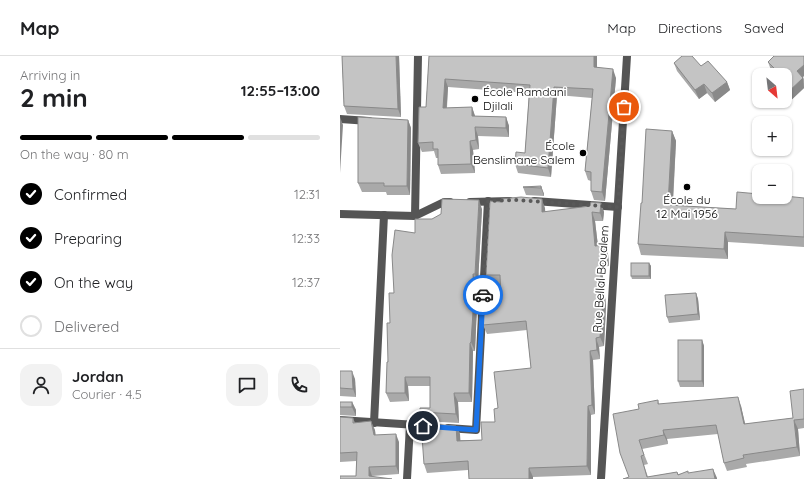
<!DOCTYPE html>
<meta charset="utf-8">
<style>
:root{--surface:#fff;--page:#f2f2f2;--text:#202124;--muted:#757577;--line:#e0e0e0;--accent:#000}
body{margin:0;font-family:Quicksand,sans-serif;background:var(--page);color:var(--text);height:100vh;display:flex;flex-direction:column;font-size:15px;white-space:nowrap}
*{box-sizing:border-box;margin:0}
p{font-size:13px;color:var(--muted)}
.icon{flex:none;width:22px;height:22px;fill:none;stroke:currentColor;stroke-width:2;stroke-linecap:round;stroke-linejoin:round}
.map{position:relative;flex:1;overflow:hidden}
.details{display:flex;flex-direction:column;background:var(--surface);width:340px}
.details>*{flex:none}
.needle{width:26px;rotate:152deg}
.tools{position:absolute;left:412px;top:12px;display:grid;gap:8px}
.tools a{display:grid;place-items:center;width:40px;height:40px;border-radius:8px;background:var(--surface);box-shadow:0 1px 3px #0004;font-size:20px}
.pin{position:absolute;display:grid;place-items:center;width:34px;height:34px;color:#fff;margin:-17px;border:2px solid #fff;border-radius:50%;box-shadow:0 1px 4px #0007}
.courier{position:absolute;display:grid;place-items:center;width:40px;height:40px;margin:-20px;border:3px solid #1a73e8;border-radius:50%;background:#fff;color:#222;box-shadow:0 1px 5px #0007}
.head em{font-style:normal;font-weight:700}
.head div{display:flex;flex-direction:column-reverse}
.head{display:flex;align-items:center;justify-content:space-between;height:68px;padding:0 20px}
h1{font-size:26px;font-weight:700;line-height:30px}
.bar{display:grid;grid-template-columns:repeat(4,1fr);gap:6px 4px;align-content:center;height:48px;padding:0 20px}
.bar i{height:5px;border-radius:3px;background:var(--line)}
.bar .current{background:var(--accent)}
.bar p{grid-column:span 4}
.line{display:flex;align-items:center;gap:10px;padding:0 20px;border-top:1px solid var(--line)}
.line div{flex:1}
.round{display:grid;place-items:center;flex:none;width:42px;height:42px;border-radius:12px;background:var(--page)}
ol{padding:0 20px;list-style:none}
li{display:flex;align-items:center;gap:12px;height:44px}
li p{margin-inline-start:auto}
li .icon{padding:4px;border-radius:50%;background:var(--accent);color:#fff;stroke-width:4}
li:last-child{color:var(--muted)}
li i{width:22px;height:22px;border:2px solid var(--line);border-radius:50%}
header{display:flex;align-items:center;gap:24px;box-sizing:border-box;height:56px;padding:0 20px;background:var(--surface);border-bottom:1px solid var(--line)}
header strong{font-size:19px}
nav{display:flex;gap:22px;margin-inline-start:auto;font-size:14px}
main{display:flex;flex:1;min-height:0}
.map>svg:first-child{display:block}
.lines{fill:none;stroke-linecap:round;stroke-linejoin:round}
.minor{stroke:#555;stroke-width:8}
.tertiary{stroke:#555;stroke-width:8}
.wall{fill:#a9a9a9}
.shaded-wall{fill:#898989}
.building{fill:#c4c4c4;stroke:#898989}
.done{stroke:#595959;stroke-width:4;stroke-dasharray:0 7.2}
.route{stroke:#1a73e8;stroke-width:5}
.poi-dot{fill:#000;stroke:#fff;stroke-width:1.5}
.labels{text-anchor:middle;stroke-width:3.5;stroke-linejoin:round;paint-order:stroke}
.poi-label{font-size:12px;fill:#000;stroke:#fff;text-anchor:start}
.street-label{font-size:12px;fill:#000;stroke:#fff}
</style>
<header>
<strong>Map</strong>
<nav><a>Map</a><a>Directions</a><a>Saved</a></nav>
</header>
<main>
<section class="details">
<div class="head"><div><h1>2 min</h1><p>Arriving in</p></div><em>12:55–13:00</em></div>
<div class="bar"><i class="current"></i><i class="current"></i><i class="current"></i><i></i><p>On the way · 80 m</p></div>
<ol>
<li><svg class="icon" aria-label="check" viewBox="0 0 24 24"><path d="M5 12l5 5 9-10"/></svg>Confirmed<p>12:31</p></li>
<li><svg class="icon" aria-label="check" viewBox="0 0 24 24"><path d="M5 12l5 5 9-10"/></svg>Preparing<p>12:33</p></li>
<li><svg class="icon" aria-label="check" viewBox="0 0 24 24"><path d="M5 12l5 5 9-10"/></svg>On the way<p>12:37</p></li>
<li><i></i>Delivered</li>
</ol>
<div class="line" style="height:72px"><a class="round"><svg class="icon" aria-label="person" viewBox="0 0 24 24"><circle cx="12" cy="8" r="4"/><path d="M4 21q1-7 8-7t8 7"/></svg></a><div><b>Jordan</b><p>Courier · 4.5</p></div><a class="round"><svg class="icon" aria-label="chat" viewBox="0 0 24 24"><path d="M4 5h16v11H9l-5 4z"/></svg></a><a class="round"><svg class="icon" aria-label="phone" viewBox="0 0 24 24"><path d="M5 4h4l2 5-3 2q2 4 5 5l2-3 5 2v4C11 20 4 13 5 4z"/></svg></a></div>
</section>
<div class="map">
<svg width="464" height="423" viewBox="0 0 464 423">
<rect width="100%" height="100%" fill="#fff"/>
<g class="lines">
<g class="minor">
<polyline points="0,63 29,65"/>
<polyline points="194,145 278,151"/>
<polyline points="130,146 170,145"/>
<polyline points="0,158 75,160 104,146 110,146"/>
<polyline points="75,160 78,0"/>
<polyline points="0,364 92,370"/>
<polyline points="34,367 44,159"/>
<polyline points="108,372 136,374 148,145"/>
<polyline points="67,423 70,369"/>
</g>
<polyline class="tertiary" points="261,423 287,0"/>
</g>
<g class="wall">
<polygon points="2,0 59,0 61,61 7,58 4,50"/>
<polygon points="89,0 257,0 257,11 276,22 265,145 254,144 251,135 251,125 248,124 245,115 252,42 217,39 211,121 178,117 175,108 185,97 189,37 108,31 107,52 132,51 135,60 166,61 169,70 169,81 138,80 139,93 133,94 135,117 101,118 98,109 98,102 96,102 94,95 82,96 78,87 86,51"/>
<polygon points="464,0 464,20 463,21 464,23 464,32 447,48 444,45 445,45 445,19 436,19 431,14 428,6"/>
<polygon points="334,7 361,10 387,26 390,34 375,46 367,37 359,43 337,15"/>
<polygon points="68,64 71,72 70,139 47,139 46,136 22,136 18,127"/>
<polygon points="332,75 336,85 333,149 396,153 464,142 464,191 388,186 388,203 301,199 298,188 302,147"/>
<polygon points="201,130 204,138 204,140 186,139 183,131"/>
<polygon points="261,147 264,156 263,165 255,165 258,190 268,198 269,208 269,210 262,211 266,250 264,290 259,291 260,303 253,304 255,358 251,359 251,419 193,421 193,423 129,423 128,414 87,417 84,408 116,370 120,378 120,384 142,384 155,366 158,352 191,312 187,274 147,278 143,269 161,246 160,228 149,227 146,219 205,152 205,156 250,150"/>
<polygon points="142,153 138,227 136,227 137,249 135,295 133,295 132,346 118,346 119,367 83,365 80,356 90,352 90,330 68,330 69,345 50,346 46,337 50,267 54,237 75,177 92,163"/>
<polygon points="309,207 311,210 311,223 292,223 291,220"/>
<polygon points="356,237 358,243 360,264 329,267 327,261"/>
<polygon points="362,284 364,290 364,331 340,331 338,325"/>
<polygon points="0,315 15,323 16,341 0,340"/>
<polygon points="464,333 464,372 458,373 460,400 406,408 407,411 387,415 384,407 378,378 327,383 328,388 302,393 308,408 304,409 308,421 337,416 338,418 348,417 377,422 289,421 299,353 318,344 319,348 401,350 405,368 453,362"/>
<polygon points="0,346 12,346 16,354 16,360 0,359"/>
<polygon points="0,361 13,362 15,367 35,374 35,379 59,386 59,418 32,420 16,420 16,405 0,406"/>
</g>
<g class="shaded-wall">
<polygon points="56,0 59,0 61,61 58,53"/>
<polygon points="254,0 257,0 257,20 254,11"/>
<polygon points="464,9 464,20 460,23 457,15"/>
<polygon points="273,13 276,22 265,145 262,136"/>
<polygon points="463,22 464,32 447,48 445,42 445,39"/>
<polygon points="105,23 108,31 106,60 103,52"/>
<polygon points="387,26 390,34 375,46 372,37"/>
<polygon points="364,28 367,37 359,43 355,34"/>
<polygon points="214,31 217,39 211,121 208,112"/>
<polygon points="132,51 135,60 132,60"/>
<polygon points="0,61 3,69 0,117"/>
<polygon points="166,61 169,70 169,81 166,72"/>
<polygon points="68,64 71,72 70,139 67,130"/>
<polygon points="135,71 138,80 139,93 136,84"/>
<polygon points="332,75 336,85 332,159 328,149"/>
<polygon points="130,85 133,94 135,117 131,108"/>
<polygon points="201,130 204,138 204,140 201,132"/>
<polygon points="202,143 205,152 206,165 202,156"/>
<polygon points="139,144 142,153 138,227 135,218"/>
<polygon points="261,147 264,156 263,165 260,157"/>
<polygon points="252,156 255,165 259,199 255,190"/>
<polygon points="385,176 388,186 388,203 384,193"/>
<polygon points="264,189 268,198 269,210 265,201"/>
<polygon points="259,202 262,211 266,250 264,290 260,281"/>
<polygon points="309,207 311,210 311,223 309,220"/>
<polygon points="133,218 136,227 137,249 135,295 131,286"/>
<polygon points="356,237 358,243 360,264 358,258"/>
<polygon points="256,282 259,291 260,303 257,294"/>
<polygon points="362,284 364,290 364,331 362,325"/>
<polygon points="130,287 133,295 132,346 129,337"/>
<polygon points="250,295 253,304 255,358 252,349"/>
<polygon points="12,315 15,323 16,341 13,333"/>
<polygon points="65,321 68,330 69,345 65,337"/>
<polygon points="114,337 118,346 119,367 116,358"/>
<polygon points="398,341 401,350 407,376 404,368"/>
<polygon points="12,346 16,354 16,360 12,351"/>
<polygon points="248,350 251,359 251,419 247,410"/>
<polygon points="454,364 458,373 460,400 457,391"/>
<polygon points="31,365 35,374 37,388 34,379"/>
<polygon points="116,370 120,378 121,393 117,385"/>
<polygon points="323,374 327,383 328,388 324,379"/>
<polygon points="56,378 59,386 59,418 56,410"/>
<polygon points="29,411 32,420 32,423 29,420"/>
<polygon points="189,412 193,421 193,423 189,423"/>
<polygon points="373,413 377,422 377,423 375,423"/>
</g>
<g class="building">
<polygon points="2,0 56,0 58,53 4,50"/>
<polygon points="89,0 254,0 254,11 273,13 262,136 251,135 251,116 245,115 253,33 214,31 208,112 175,108 176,96 185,97 190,29 105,23 103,52 132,51 132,60 166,61 166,72 135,71 136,84 130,85 131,108 98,109 98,93 93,93 93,86 78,87 79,51 86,51"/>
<polygon points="342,0 352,0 361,10 368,5 387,26 372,37 364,28 355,34 334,7"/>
<polygon points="434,0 464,0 464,9 457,15 463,22 445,39 445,19 437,19 439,17 428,6"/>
<polygon points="18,61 68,64 67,130 44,130 44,127 18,127"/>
<polygon points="306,73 332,75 328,149 396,153 397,136 419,138 419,141 445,141 445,140 464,142 464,181 385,176 384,193 298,188 301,147 302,147"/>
<polygon points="201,130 201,132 183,131"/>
<polygon points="181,141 202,143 202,156 250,150 251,146 261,147 260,157 252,156 255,190 264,189 266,199 265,201 259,202 263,241 260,281 256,282 257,294 250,295 252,349 248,350 247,410 189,412 189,423 129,423 128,405 84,408 81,367 116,370 117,385 142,384 141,366 155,366 154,353 158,352 154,316 191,312 186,265 143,269 144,248 161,246 160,219 146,219 150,145 161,146 161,143"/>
<polygon points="102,143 139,144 135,218 133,218 134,241 131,286 130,287 129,337 114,337 116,358 80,356 80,352 90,352 90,321 65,321 65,337 46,337 47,306 48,306 47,267 50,267 49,237 54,237 52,199 55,174 75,177 75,163 92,163 101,158"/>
<rect x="291" y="207" width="18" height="13"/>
<polygon points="356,237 358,258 327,261 325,239"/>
<rect x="338" y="284" width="24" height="41"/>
<polygon points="0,315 12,315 13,333 0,332"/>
<polygon points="464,333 464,363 454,364 457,391 403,399 404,402 384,407 376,369 323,374 324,379 299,384 304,399 301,400 307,421 337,416 338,419 348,415 348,417 373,413 375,423 283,423 289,421 280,397 273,358 299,353 298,348 318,344 318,348 398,341 404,368 453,362 450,335"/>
<rect x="0" y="346" width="12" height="5"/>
<polygon points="0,361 13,362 13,367 31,365 34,379 56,378 56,410 29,411 29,420 52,423 0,423 0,420 16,420 17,396 0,397"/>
</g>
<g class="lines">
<polyline class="done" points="143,239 148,145 176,144 278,151 284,51"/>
<polyline class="route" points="83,370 136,374 143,239"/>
</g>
<g class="poi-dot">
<circle cx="135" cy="43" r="4"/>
<circle cx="243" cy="97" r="4"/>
<circle cx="347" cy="131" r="4"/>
</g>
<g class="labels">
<g class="poi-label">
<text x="143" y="40">École Ramdani<tspan x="143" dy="14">Djilali</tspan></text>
<text x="235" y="94" text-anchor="end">École<tspan x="235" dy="14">Benslimane Salem</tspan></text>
<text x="347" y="148" text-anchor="middle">École du<tspan x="347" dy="14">12 Mai 1956</tspan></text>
</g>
<g class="street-label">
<text transform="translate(261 223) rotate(-86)" y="4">Rue Bellal Boualem</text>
</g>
</g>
</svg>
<div class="tools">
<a><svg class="needle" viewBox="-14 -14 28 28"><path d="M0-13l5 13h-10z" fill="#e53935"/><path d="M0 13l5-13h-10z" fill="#757577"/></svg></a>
<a>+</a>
<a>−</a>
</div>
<div class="pin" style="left:284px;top:51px;background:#ea580c"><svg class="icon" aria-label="bag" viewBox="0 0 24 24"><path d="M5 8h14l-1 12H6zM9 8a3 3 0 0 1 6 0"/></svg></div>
<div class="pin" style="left:83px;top:370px;background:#1f2937"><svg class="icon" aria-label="home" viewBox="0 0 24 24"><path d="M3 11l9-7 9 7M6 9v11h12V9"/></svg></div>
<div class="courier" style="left:143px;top:239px"><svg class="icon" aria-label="car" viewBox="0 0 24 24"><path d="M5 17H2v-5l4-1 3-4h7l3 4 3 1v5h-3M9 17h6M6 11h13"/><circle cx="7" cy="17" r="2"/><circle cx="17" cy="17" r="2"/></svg></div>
</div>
</main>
